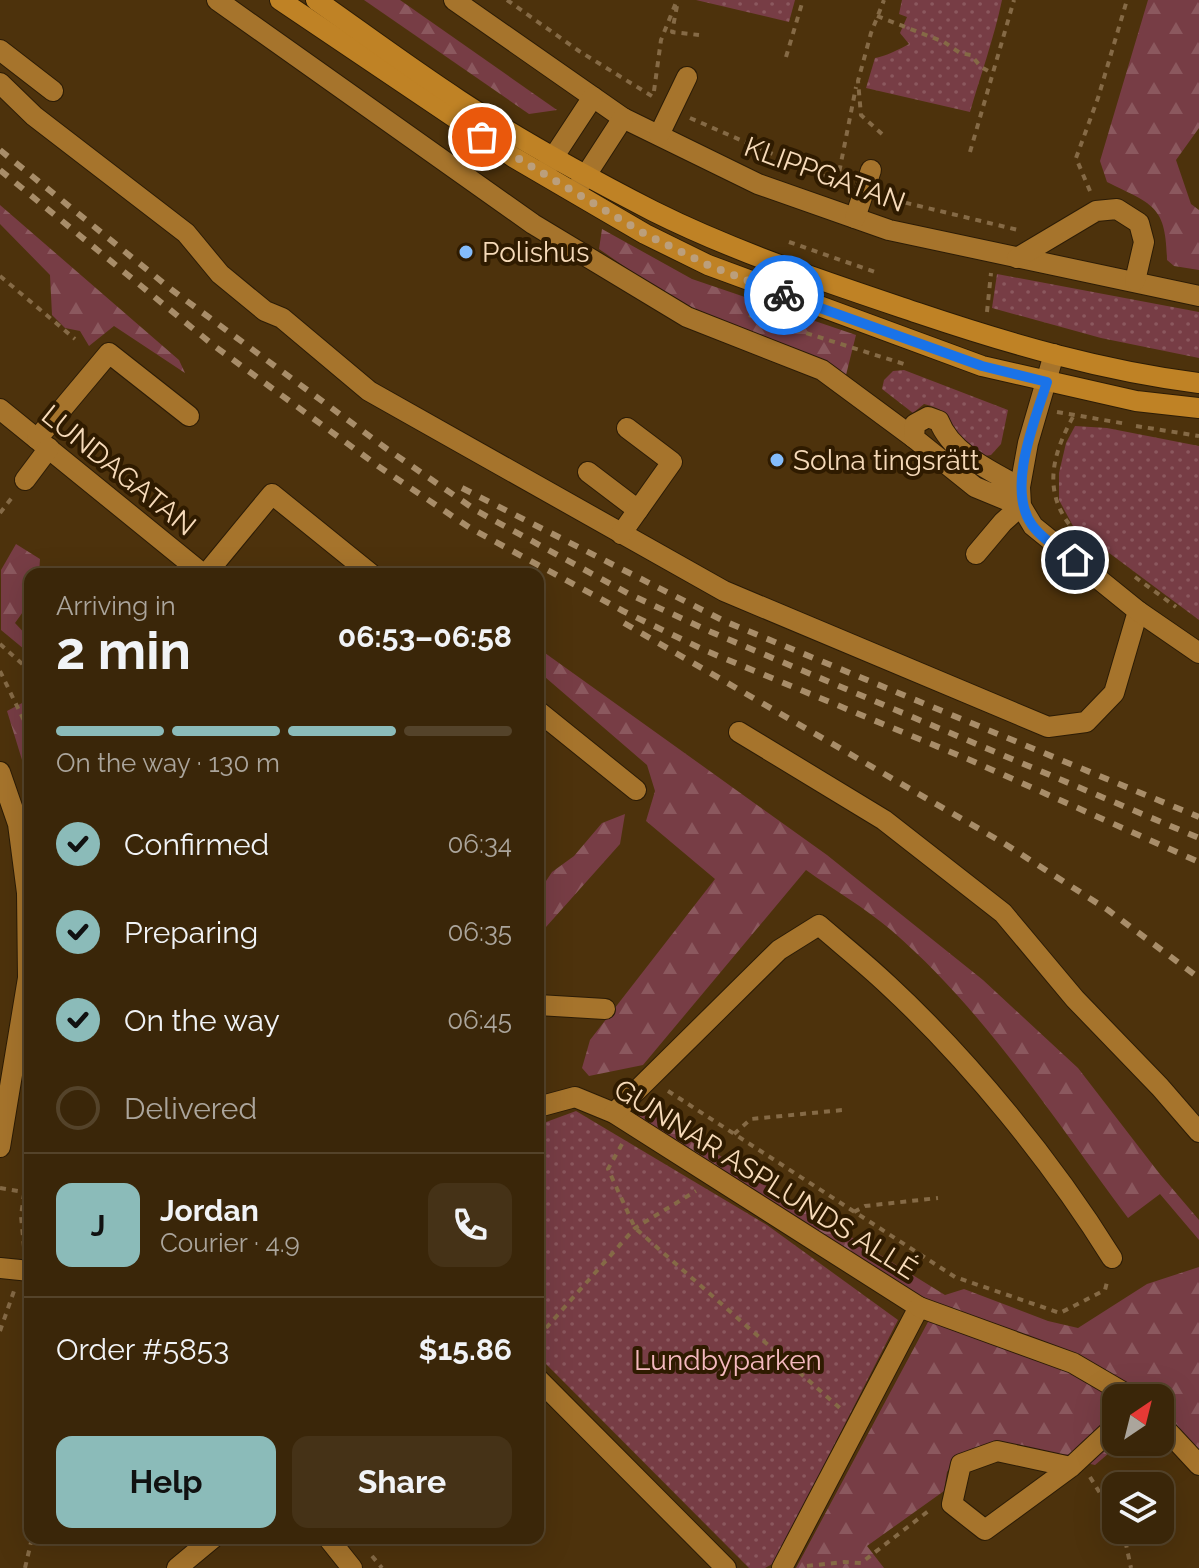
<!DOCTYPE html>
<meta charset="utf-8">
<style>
:root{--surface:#3a2609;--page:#453217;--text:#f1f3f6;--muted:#aba59c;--line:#54432a;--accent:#8bbbb9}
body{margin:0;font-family:Raleway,sans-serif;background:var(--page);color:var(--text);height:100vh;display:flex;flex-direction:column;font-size:30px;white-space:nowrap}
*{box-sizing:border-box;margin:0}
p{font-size:26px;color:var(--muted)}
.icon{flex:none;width:44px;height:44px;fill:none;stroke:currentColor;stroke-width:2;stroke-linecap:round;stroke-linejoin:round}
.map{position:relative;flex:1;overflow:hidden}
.side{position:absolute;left:24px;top:568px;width:520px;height:976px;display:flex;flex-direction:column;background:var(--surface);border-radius:16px;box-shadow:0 8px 32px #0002,0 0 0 2px var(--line)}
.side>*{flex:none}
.needle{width:52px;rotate:35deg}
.controls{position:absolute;left:1102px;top:1384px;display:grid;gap:16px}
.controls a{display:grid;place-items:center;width:72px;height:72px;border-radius:16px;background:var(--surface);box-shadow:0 8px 32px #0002,0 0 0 2px var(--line);font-size:40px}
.pin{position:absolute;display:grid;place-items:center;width:68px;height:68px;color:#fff;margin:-34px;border:4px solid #fff;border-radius:50%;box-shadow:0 2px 8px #0007}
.courier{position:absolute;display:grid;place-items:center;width:80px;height:80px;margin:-40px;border:6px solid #1a73e8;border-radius:50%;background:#fff;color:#222;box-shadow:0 2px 10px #0007}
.head em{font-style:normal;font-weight:700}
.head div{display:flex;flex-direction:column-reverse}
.head{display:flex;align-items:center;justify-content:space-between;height:136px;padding:0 32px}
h1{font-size:52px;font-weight:700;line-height:60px}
.bar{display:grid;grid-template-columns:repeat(4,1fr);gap:12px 8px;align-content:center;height:96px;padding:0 32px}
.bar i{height:10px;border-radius:6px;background:var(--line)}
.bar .selected{background:var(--accent)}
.bar p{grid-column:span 4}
.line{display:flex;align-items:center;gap:20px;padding:0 32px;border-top:2px solid var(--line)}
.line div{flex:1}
.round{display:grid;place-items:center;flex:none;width:84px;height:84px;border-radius:16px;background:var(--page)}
ol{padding:0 32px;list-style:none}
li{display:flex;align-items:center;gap:24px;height:88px}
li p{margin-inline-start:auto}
li .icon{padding:8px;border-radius:50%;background:var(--accent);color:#111;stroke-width:4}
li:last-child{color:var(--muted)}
li i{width:44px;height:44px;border:4px solid var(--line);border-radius:50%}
.action{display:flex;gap:16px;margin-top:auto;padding:16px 32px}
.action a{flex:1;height:92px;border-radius:16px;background:var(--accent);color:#111;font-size:32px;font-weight:700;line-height:92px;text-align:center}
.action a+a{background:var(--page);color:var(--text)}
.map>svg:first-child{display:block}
.grass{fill:url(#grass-dots)}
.forest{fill:url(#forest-firs)}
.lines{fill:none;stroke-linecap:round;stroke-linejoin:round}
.minor-casing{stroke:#2c1c06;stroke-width:22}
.major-casing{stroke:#2c1c06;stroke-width:22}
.path{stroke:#856a46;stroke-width:4;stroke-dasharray:6 6;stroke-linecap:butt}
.minor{stroke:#a6742c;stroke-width:20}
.major{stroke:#bf8225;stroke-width:20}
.rail{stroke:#a88d69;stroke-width:6;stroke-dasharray:10 10;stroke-linecap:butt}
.done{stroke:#bb9f7c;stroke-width:8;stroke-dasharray:0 14.4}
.route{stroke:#1a73e8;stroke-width:10}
.poi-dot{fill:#84bcfb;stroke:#2f1b00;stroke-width:3}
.labels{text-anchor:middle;stroke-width:8;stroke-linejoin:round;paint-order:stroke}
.street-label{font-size:28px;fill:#f6dab9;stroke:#2f1b00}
.poi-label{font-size:28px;fill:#f6dab9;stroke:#2f1b00;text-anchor:start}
.park-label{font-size:28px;fill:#f5b9bf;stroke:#2f1b00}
</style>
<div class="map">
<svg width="1199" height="1568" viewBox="0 0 1199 1568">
<defs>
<pattern id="grass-dots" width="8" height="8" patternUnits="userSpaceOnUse" patternTransform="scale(2)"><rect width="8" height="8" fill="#773d45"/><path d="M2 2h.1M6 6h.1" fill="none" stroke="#8b585e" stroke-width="1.8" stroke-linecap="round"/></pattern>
<pattern id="forest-firs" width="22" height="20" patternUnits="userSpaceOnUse" patternTransform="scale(2)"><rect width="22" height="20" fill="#773d45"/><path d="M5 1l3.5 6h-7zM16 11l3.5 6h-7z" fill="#8b585e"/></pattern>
</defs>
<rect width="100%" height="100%" fill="#4d320c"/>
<g class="grass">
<polygon points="696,0 795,0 789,22"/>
<path d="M902,0h100c-8,38 -21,74 -32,112l-104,-24 9,-30c9,-1 25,-9 34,-14l-9,-11 7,-16 -8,-3z"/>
<polygon points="997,274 1199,312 1199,358 1101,338 992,308"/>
<path d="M904,370l104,40 -7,34 -10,11 -6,1c-9,-7 -20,-14 -28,-21 -17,-16 -1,-23 -33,-31l-11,9 -31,-24 2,-9 9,-9z"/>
<polygon points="1075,426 1107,428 1199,446 1199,620 1073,526 1059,500 1059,473 1066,443"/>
<polygon points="576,1111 767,1225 898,1320 774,1563 765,1568 749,1568 538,1356 538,1125"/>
</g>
<g class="forest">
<polygon points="364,0 400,0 557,110 529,114"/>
<path d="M1148,0h51v128l-23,32 15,44 8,6v60l-25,-4 -7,-6c-1,-55 -14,-55 -60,-78l-7,-21z"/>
<polygon points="0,205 179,360 185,373 114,326 89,346 80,331 65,328 52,315 50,275 0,224"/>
<polygon points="602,229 692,279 856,335 845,379 689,311 599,249"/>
<polygon points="16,544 40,559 39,574 30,574 30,602 15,623 30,639 30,654 1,630 1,570"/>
<path d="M538,648l289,207 156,125 95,88 81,105 40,47v20l-39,-46 -32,24c-74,-99 -143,-207 -237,-288 -26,-22 -57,-40 -85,-60l-163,195 -54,11 -7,-8 8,-28 125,-161 -69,-58 9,-30 -8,-26 -109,-94z"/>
<polygon points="23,685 30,690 30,774 26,773 7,711 24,702"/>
<polygon points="625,814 620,844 546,927 538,933 538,893 552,872 574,856 602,823"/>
<polygon points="638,1105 945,1295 964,1289 1048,1321 1078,1328 1147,1284 1199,1267 1199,1454 1160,1411 1160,1398 1116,1398 1116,1442 1122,1442 1095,1465 996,1443 959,1455 947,1472 944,1491 867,1546 884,1568 796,1568 936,1307 632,1116"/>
</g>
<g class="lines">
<defs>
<g id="minor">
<polyline points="217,0 533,224 687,317 822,370 914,438"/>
<polyline points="454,0 623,118 758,184 889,230 1199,296"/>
<polyline points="0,50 53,91"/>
<polyline points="0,83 34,116 186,233 220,274 265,311 282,318 369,391 724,591 1048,727 1086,722 1114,693 1138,611"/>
<polyline points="659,135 687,77"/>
<polyline points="545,170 593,97"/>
<polyline points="577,189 623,118"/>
<polyline points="855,218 871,170"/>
<polyline points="1017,258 1096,211 1117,209 1139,223 1144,242 1135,281"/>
<polyline points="1054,354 1028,443 1020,487 1021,506 1033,526 1138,611 1199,653"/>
<polyline points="0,409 203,574"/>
<polyline points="37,439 109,353 189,416"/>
<polyline points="588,472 638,510"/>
<polyline points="25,480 49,448"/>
<polyline points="621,534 672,462 627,428"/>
<path d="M976,554l27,-32 18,-16 -46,-19 -61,-49 1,-14 13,-7 11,4c12,32 52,50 81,66"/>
<polyline points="206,574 272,494 371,574"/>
<polyline points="538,711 636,790"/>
<polyline points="739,732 884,820 1003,913 1075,999 1160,1087 1199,1132"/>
<polyline points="0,772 18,824 27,893 28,978 0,1147"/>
<polyline points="538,1005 605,1009"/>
<polyline points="538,1107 575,1097 614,1113 919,1307 782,1568"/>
<path d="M614,1113l165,-163 40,-25c23,20 47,39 69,60 82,76 165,178 224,273"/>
<polyline points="0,1268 30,1271"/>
<polyline points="919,1307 1073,1363 1133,1398"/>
<polyline points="538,1379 726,1568"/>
<polyline points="1160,1423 1199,1465"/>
<polyline points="1071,1467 997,1451 961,1464 952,1504 985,1530 1071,1467 1116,1425"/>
<polyline points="328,1538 352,1568"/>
<polyline points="177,1568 213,1538"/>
</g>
<g id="major">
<polyline points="280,0 513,157 645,234 708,265 982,366 1136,401 1199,408"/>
<path d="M316,0c47,33 94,68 143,100 62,41 128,77 194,111 84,42 176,72 265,102 92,31 185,58 281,70"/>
</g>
</defs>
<use href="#minor" class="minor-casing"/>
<use href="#major" class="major-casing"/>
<g class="path">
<polyline points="507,0 579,51 655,98"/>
<polyline points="677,6 672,32 699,35"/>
<polyline points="877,16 944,42 960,53 971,55 981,67 992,73"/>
<polyline points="786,57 803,0"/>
<polyline points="654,91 661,40 677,0"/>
<polyline points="690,118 844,185"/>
<polyline points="882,134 861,115 858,81 871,33 884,0"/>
<polyline points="970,152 1014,0"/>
<polyline points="837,183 856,87"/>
<polyline points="1090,191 1076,158 1098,98 1127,0"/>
<polyline points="882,197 1018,230"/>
<polyline points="789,242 875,272"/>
<polyline points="0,276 75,339"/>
<polyline points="987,312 991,273"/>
<polyline points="749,315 904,364"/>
<polyline points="1057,412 1127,424"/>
<polyline points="1136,426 1199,436"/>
<polyline points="0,513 14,495"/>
<path d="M1069,524c-27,-36 -15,-73 5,-109"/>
<polyline points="1135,577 1176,607"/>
<polyline points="0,644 30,671"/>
<polyline points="0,671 30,733"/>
<polyline points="668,1091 955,1277 1060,1313 1105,1290 1108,1278"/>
<polyline points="734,1134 751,1119 843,1110"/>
<polyline points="622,1144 608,1169 635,1228 841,1409"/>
<polyline points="0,1188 24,1192"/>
<polyline points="854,1212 865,1206 938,1198"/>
<polyline points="24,1247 21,1216 30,1151"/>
<polyline points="0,1331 14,1291"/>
<polyline points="538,1337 635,1228 696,1191"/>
<polyline points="1090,1477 1116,1519"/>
<polyline points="1123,1530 1131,1568"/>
<polyline points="372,1556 382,1568"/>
<polyline points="807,1566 844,1562 861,1563 931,1509"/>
<polyline points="25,1568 32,1538"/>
</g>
<use href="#minor" class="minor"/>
<use href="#major" class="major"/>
<g class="rail">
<polyline points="0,150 172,290 387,449 477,511 629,594 711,632 1199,838"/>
<polyline points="0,170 213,345 378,466 470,528 623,611 704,650 970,760 1199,862"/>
<polyline points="462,488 724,621 1199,817"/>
<polyline points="624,623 1005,844 1108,910 1199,978"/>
</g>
</g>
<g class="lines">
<polyline class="done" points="482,137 645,234 708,265 784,295"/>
<path class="route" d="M784,295l198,71 65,16c-12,38 -41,107 -15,143 10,14 29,25 43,35"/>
</g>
<g class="poi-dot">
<circle cx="466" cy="252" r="8"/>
<circle cx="777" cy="460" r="8"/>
</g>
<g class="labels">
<g class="street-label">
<text transform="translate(825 174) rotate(20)" y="10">KLIPPGATAN</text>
<text transform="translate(119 470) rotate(39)" y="10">LUNDAGATAN</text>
<text transform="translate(766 1179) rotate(32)" y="10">GUNNAR ASPLUNDS ALLÉ</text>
</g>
<g class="poi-label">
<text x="482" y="262">Polishus</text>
<text x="793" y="470">Solna tingsrätt</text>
</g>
<g class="park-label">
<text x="728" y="1370">Lundbyparken</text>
</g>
</g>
</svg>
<div class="controls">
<a><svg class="needle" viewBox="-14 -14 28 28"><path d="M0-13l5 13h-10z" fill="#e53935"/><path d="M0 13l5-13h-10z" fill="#aba59c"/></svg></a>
<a><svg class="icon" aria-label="layers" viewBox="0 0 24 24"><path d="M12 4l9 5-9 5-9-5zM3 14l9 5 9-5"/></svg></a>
</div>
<div class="pin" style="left:482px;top:137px;background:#ea580c"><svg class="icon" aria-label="bag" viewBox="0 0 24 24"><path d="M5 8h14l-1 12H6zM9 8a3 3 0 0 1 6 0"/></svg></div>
<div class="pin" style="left:1075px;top:560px;background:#1f2937"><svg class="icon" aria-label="home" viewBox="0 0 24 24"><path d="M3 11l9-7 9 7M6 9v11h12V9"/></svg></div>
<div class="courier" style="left:784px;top:295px"><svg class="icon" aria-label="bike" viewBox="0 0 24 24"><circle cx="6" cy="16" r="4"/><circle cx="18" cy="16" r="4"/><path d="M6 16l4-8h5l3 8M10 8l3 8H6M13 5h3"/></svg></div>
<section class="side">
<div class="head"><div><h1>2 min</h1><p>Arriving in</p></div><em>06:53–06:58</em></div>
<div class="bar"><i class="selected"></i><i class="selected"></i><i class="selected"></i><i></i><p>On the way · 130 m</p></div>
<ol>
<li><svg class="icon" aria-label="check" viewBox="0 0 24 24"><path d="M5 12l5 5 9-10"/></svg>Confirmed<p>06:34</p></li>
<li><svg class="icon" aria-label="check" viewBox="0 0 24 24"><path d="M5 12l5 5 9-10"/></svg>Preparing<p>06:35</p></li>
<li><svg class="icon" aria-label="check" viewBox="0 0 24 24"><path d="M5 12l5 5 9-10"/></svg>On the way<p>06:45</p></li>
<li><i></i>Delivered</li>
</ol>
<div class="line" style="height:144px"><b class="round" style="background:var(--accent);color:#111">J</b><div><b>Jordan</b><p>Courier · 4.9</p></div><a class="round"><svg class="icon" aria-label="phone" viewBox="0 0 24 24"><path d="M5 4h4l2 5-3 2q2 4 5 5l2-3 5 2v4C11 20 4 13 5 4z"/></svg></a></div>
<div class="line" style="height:104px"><div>Order #5853</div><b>$15.86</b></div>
<div class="action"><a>Help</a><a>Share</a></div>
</section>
</div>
